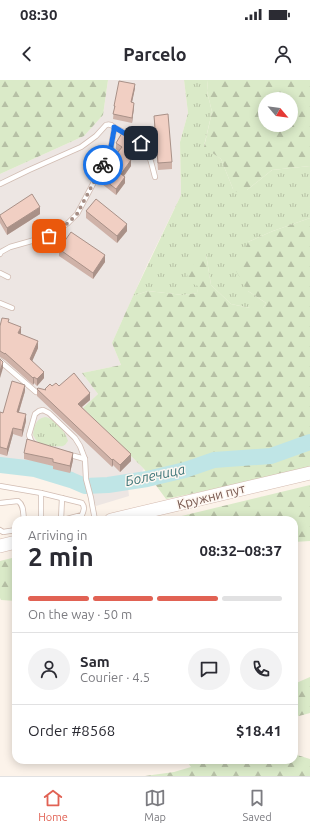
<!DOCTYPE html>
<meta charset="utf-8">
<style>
:root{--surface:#fff;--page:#f2f2f3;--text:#2b2b33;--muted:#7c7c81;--line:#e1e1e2;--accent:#e16254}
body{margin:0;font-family:Ubuntu,sans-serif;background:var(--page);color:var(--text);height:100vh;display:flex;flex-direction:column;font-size:15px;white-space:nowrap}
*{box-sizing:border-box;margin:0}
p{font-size:13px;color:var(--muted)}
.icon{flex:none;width:22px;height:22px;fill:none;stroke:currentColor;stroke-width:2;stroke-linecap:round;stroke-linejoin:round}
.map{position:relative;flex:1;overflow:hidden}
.details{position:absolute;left:12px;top:436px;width:286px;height:248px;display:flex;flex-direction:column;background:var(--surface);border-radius:12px;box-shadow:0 2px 10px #0003}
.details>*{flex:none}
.needle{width:26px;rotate:119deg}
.fabs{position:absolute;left:258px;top:12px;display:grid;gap:8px}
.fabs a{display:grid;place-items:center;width:40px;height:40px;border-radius:50%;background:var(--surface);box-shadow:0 2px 10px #0003;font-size:20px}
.pin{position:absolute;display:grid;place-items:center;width:34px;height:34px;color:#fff;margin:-17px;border-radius:8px;box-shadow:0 2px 6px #0006}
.courier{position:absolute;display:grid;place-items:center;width:40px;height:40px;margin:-20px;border:3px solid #1a73e8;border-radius:50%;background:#fff;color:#222;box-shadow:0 1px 5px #0007}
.head em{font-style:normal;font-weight:700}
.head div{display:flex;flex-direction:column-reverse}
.head{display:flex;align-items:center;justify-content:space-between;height:68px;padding:0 16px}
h1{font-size:26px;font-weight:700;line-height:30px}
.bar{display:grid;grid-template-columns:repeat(4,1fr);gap:6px 4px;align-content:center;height:48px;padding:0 16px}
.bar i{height:5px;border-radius:3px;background:var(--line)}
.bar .active{background:var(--accent)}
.bar p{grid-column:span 4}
.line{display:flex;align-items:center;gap:10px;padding:0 16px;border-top:1px solid var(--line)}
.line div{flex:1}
.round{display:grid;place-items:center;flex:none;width:42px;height:42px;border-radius:21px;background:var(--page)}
.status{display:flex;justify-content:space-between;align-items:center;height:28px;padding:0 20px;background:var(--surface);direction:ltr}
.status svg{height:11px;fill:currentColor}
header{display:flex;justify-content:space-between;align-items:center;height:52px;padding:0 16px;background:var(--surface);font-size:18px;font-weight:700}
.menu{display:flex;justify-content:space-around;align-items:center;height:56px;border-top:1px solid var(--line);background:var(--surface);font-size:11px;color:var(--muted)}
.menu a{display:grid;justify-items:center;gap:2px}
.menu .active{color:var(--accent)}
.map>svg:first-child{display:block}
.industrial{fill:#ede6e3}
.grass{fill:url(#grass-tufts)}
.forest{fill:url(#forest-firs);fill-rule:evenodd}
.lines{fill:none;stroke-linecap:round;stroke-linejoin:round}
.river{stroke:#bfe5e6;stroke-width:16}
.service-casing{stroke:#d1bcb2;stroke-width:6}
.secondary-casing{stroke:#d4bbb0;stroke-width:14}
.service{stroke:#fff;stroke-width:4.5}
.secondary{stroke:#fff;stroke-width:13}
.wall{fill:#cfb2a8}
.shaded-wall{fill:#a99188}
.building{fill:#f1cfc3;stroke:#a99188}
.done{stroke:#a68e85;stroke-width:4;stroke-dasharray:0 7.2}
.route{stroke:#1a73e8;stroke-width:5}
.labels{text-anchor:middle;stroke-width:3;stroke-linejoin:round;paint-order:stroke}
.street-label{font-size:13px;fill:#77574e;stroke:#fef7f1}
.water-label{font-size:14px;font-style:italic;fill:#41787b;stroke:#fef7f1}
</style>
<div class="status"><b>08:30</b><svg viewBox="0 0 49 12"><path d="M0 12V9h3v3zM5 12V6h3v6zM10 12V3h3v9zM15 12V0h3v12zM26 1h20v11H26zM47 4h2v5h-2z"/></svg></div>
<header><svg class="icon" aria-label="back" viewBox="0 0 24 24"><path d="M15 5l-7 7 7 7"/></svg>Parcelo<svg class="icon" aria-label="person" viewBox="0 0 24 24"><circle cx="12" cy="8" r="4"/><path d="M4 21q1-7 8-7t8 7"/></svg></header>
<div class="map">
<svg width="310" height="696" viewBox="0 0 310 696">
<defs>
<pattern id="grass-tufts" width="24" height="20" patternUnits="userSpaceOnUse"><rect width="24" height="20" fill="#daeac8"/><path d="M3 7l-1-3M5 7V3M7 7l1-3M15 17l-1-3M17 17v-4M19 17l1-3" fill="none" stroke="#b6c0a5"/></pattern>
<pattern id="forest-firs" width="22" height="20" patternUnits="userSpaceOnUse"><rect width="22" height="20" fill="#daeac8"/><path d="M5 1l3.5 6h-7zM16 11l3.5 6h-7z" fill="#b6c0a5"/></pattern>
</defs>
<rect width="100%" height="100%" fill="#fcf3ea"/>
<polygon class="industrial" points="108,0 184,0 188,33 180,62 181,115 147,185 112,263 121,285 82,293 98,314 83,328 144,389 128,407 129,416 96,426 92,420 86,407 15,385 0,381 0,94 84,56 103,35"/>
<g class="grass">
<polygon points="184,0 208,0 207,11 212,32 204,66 221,79 233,109 247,110 272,90 310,86 310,138 273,151 248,162 248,211 266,223 263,228 250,228 231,224 211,205 206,174 197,213 183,215 148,211 133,216 181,115 180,62 188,33"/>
<path d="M45,337c9,1 21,15 23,24 -2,2 -2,4 -5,5 -5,1 -20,0 -24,-3 -3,-2 -4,-5 -6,-8 1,-8 2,-16 12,-18z"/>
</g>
<g class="forest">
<polygon points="0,0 108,0 103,35 84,56 0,94"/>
<path d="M208,0h102v86l-38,4 -25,20 -8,4 -6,-5 -12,-30 -17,-12 8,-35 -5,-21zM265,19h26v26h-26z"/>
<polygon points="310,138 310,389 166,419 144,389 83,328 98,314 82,293 121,285 112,263 133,216 148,211 183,215 197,213 198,206 188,202 187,193 201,173 206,174 211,205 231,224 250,228 263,228 266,223 248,211 236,191 248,162 273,151"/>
<polygon points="310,405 310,461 294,462 294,440 165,440"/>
<polygon points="16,477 16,521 1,520 0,518 0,481"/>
<polygon points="310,597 310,633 299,636 294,634 294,604"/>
<polygon points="294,674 310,679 310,696 145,696 174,692 191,687 186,680 294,680"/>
</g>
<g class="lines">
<polyline class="river" points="0,385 35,389 71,400 85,406 108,405 147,399 185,390 214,380 271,376 310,362"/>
<defs>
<g id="service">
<path d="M114,47c7,4 23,11 28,17 8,9 10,22 13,33"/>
<path d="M0,104l29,-14 52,-23 15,-11 10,-11c3,-1 6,0 8,2v3l-4,22 -33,62 -9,9 -19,13 -39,11 -9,5 -1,2"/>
<polyline points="0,193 8,197"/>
<polyline points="0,223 12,228"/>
<polyline points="0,281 36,312"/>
<polyline points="35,365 31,361 29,355 35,334 39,331 43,330 49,333 75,358 80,366 85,379 86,399 91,418 92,424 95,440"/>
<polyline points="67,374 85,379"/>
<path d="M0,406l41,7 41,10c3,4 2,7 0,12l-19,5"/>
<path d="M0,423l18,-2c6,4 5,12 6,19"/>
<polyline points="41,440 41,413"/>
<polyline points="61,440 62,418"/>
<polyline points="0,450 3,452 16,450"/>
</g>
<g id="secondary">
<polyline points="111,440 310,393"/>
<polyline points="0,466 16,462"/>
</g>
</defs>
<use href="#service" class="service-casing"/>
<use href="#secondary" class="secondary-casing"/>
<use href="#service" class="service"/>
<use href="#secondary" class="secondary"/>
</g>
<g class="wall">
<polygon points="135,8 132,22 134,27 132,43 113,39 114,30 114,26"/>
<polygon points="154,36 172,82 172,89 158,90 154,42"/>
<polygon points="116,63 137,68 130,79 131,86 124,96 125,103 116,115 102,104 102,98 108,91 108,85 118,71 116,69"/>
<polygon points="86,131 127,151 117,163 86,138"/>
<polygon points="40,134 7,155 0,143 0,135"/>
<polygon points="59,169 105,182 93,199 59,176"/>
<polygon points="9,242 21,254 38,268 32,281 44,298 37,306 34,303 33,305 5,280 0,277 0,246"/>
<polygon points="52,306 59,306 90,320 82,327 131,381 120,392 113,385 112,387 37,316 37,309 45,310 45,309"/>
<polygon points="25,311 19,332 26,341 22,357 13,354 7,376 0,374 0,332 3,333"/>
<polygon points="24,373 73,380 70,393 53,389 53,386 24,379"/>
</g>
<g class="shaded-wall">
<polygon points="135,4 135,8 131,27 131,22"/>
<polygon points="134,23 134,27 132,43 132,38"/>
<polygon points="137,62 137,68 128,83 128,77"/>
<polygon points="131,80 131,86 121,100 121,94"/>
<polygon points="125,97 125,103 116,115 116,109"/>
<polygon points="40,127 40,134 7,155 7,148"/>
<polygon points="127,144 127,151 117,163 117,156"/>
<polygon points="105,175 105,182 93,199 93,193"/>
<polygon points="21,247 21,254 18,253"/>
<polygon points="38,261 38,268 30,286 30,279"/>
<polygon points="3,282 3,288 0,298 0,291"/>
<polygon points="44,292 44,298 37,306 37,299"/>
<polygon points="34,297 34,303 33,305 33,298"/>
<polygon points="25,305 25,311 17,338 17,332"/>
<polygon points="90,313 90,320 78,330 78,324"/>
<polygon points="26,334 26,341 22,357 22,350"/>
<polygon points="13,348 13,354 7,376 7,369"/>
<polygon points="73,373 73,380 70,393 70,386"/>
<polygon points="131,374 131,381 120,392 120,385"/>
<polygon points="113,379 113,385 112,387 112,380"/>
</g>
<g class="building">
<polygon points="119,1 135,4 131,22 134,23 132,38 113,34 115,26 114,26"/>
<polygon points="168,34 172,82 158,83 154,36"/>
<polygon points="122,53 137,62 128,77 131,80 121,94 125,97 116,109 102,98 111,88 108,85 122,67 116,63"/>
<polygon points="32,114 40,127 7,148 0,136 0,135"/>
<polygon points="96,119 127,144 117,156 86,131"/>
<polygon points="71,152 105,175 93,193 59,169"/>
<polygon points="2,238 9,239 8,242 21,247 18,253 38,261 30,279 44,292 37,299 34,297 33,298 5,273 5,274 0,271 0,246"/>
<polygon points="0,279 3,282 0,291"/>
<polygon points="74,293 90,313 78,324 131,374 120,385 113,379 112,380 37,309 38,308 46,310 45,309 50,304 52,306 56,303 59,306"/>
<polygon points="12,301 25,305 17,332 26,334 22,350 13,348 7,369 0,367 0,332 3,333"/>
<polygon points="27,359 73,373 70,386 53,382 53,379 24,373"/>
</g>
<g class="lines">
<polyline class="done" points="49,156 68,143 77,134 103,85"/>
<polyline class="route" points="103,85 110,72 114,50 114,47 141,63"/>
</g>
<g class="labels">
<g class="street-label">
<text transform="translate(211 416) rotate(-14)" y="5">Кружни пут</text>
</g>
<g class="water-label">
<text transform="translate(155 395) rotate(-12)" y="5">Болечица</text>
</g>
</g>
</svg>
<div class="fabs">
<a><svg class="needle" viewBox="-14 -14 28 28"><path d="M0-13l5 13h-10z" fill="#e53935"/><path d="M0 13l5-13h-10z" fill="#7c7c81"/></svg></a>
</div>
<div class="pin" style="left:49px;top:156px;background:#ea580c"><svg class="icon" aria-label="bag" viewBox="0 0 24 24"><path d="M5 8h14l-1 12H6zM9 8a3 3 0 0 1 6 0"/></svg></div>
<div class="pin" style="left:141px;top:63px;background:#1f2937"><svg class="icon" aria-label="home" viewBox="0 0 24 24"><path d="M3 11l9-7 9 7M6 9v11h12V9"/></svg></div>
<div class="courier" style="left:103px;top:85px"><svg class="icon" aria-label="bike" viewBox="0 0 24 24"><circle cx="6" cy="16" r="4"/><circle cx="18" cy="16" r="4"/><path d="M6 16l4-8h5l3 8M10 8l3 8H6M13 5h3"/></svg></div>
<section class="details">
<div class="head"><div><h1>2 min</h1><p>Arriving in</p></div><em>08:32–08:37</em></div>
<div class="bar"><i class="active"></i><i class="active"></i><i class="active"></i><i></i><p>On the way · 50 m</p></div>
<div class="line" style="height:72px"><a class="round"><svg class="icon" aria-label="person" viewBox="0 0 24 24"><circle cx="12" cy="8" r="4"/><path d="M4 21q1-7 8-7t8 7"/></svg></a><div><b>Sam</b><p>Courier · 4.5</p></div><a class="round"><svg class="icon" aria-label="chat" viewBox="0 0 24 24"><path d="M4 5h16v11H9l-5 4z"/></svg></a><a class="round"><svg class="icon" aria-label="phone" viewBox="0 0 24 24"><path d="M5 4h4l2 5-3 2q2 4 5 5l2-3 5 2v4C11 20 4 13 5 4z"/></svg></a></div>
<div class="line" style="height:52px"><div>Order #8568</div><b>$18.41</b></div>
</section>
</div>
<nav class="menu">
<a class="active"><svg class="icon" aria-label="home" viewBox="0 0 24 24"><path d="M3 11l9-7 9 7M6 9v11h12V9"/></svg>Home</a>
<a><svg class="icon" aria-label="map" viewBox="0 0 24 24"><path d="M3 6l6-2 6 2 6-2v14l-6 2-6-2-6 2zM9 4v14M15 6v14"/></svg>Map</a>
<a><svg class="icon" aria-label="saved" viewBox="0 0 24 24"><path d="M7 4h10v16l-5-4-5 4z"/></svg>Saved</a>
</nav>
